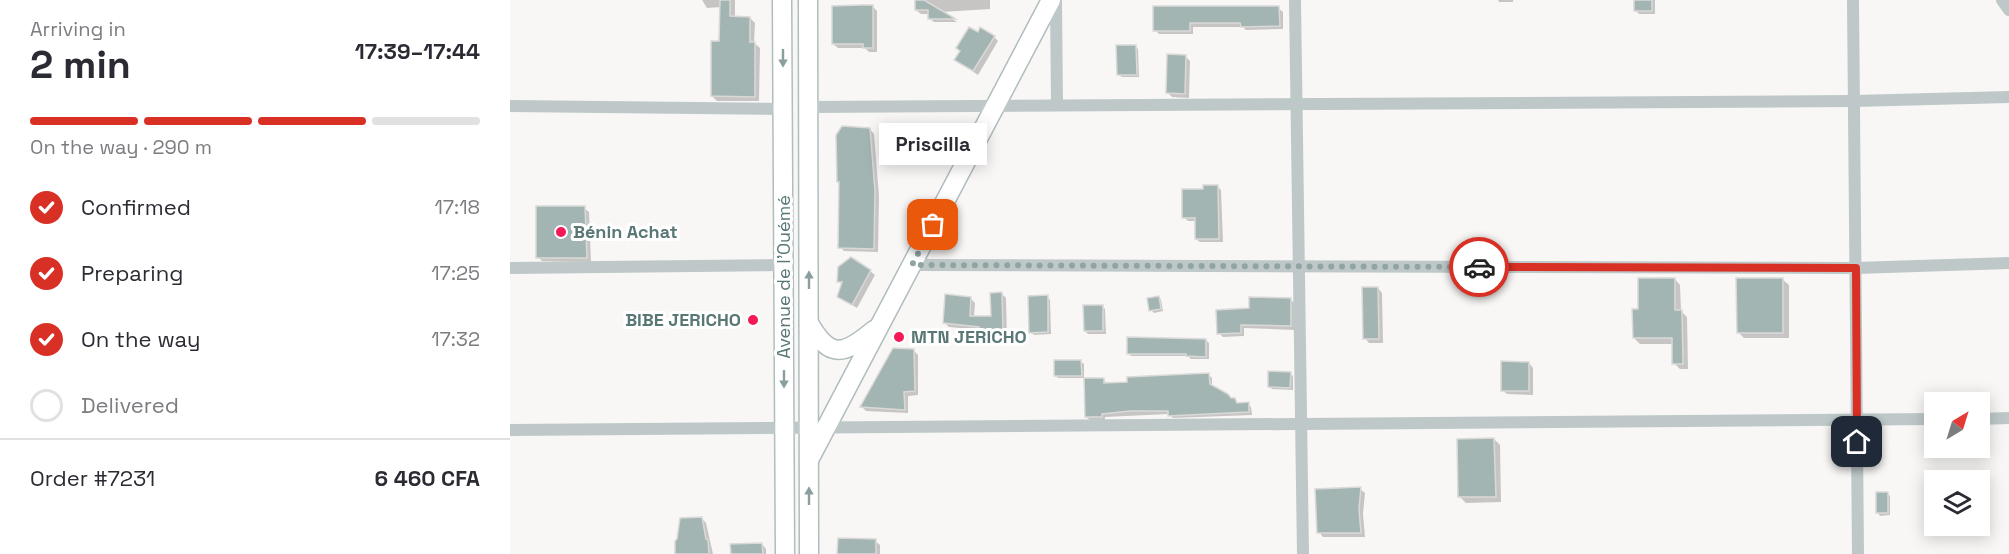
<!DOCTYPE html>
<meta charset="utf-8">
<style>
:root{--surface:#fff;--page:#f7f7f7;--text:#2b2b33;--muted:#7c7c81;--line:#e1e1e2;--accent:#d93025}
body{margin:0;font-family:"Space Grotesk",sans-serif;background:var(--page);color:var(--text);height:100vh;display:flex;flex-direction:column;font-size:22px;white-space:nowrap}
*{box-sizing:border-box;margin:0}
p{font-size:20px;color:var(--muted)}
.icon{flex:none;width:33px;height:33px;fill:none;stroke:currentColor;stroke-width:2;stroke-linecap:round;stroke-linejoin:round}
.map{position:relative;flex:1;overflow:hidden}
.drawer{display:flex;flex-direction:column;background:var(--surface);width:510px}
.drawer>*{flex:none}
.needle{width:39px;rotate:38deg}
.tools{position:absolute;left:1414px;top:392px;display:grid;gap:12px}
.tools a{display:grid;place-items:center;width:66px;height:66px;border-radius:0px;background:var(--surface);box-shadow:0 3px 15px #0003;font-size:30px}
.pin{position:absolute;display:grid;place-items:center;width:51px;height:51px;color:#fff;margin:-26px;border-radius:12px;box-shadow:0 3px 9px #0006}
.courier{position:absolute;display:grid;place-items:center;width:60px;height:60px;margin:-30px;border:4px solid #d93025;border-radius:50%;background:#fff;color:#222;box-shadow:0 2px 8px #0007}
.bubble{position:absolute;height:42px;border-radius:0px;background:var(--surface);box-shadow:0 3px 15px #0003;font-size:20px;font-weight:700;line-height:42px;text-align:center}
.summary em{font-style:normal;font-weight:700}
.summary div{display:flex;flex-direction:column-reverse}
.summary{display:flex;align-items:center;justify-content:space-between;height:102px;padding:0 30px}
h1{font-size:39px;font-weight:700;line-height:45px}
.bar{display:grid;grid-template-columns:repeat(4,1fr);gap:9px 6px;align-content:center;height:72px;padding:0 30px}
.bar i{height:8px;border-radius:4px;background:var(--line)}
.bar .on{background:var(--accent)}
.bar p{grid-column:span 4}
.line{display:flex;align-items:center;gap:15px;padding:0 30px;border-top:2px solid var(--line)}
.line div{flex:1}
ol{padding:0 30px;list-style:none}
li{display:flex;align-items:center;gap:18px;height:66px}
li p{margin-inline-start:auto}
li .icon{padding:6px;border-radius:50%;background:var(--accent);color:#fff;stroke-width:4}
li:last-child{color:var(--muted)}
li i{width:33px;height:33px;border:3px solid var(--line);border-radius:50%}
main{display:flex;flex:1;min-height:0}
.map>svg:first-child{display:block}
.shadow{fill:#0003}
.building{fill:#a2b5b3;stroke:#dad9d7;stroke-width:1.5}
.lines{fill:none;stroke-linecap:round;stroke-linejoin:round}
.secondary-casing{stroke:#b0bdbd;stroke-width:21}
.minor{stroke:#bec8c8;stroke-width:12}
.secondary{stroke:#fff;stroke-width:18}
.oneway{fill:#8aa09e}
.done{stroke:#90a4a2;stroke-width:6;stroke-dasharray:0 10.8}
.route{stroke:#d93025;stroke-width:8}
.poi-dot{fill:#f41956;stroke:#fff;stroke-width:2}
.labels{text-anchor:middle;stroke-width:6;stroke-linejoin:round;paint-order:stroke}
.poi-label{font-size:18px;font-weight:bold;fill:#587775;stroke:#fff;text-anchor:start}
.street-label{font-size:18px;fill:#587775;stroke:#fff}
</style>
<main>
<section class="drawer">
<div class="summary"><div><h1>2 min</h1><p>Arriving in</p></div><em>17:39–17:44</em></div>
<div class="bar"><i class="on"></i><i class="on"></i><i class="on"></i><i></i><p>On the way · 290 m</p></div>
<ol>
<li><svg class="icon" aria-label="check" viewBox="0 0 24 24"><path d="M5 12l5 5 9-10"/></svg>Confirmed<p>17:18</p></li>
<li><svg class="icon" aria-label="check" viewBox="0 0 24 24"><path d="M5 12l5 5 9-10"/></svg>Preparing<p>17:25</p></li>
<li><svg class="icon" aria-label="check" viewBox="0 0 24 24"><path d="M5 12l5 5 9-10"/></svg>On the way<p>17:32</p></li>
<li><i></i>Delivered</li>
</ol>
<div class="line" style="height:78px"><div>Order #7231</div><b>6 460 CFA</b></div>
</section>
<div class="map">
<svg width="1499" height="554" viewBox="0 0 1499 554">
<rect width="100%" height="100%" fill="#f8f7f5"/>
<g class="shadow">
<polygon points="192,0 225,0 225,18 240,18 245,23 244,43 250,48 249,101 207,101 202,96 211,43 211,7 197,8"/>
<polygon points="406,0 480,0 480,9 432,12 447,22 424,22 419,18 419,14 411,14 406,10"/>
<polygon points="988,0 1003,0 1003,2 989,2"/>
<polygon points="1125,0 1145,0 1145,14 1129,14 1125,10"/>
<polygon points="363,7 367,11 367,52 359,52 355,48 328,48 323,44"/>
<polygon points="645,8 768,8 773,12 773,29 736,30 733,27 683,27 683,34 649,34 645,30"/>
<polygon points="468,34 484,37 488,41 468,75 446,60"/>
<polygon points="625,46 628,49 629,77 612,77 609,75"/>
<polygon points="675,56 680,61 679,98 662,97 658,93"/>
<polygon points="360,129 364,134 369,196 368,252 334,251 330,247"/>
<polygon points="707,186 711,190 713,242 690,242 686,239 686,221 678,221 674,217 694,190"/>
<polygon points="74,208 79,212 81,262 32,261 28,257"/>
<polygon points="360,271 365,275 347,308 329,297 332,285 329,281"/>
<polygon points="1165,279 1170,285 1171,311 1177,317 1178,369 1170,369 1164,363 1164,344 1130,344 1124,338 1130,311"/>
<polygon points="1272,279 1279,285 1279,338 1234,338 1228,332"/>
<polygon points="868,288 872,293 873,343 859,343 855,338"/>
<polygon points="492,294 496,298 497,339 475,340 471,335 471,330 439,327 434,322 460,298 465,303 464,317 482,317"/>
<polygon points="537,297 540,300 541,334 524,335 521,332"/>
<polygon points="649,297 651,300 653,311 644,313 641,310"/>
<polygon points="780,299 784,303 784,330 734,328 734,336 713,337 709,333 740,310"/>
<polygon points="592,306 595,309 596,334 578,334 575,331"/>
<polygon points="696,340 699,343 699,359 681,359 678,356 621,356 618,353"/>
<polygon points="404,351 408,355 408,395 398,396 398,413 356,411 352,407"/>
<polygon points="571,362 574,364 574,378 548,378 546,376"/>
<polygon points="1019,363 1023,368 1023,395 997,394 992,390"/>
<polygon points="780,373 783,376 783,390 762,389 759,386"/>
<polygon points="699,375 702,378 702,387 728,403 738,404 741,407 742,415 663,418 659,414 595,417 595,420 580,420 576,417 594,380 597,384"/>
<polygon points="984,439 990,445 991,502 956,503 950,497"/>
<polygon points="1430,475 1454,475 1456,480 1431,480"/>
<polygon points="850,489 855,493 853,514 855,537 813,537 809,532"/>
<polygon points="1377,493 1380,496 1380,515 1370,516 1368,513"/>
<polygon points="192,518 196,523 203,554 167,554"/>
<polygon points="365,541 370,545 370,554 329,554"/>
<polygon points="252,544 256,549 256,554 222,554"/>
</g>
<g class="building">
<polygon points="210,0 220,0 220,16 240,17 240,42 245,42 245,97 201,96 201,41 209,41"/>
<polygon points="405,0 414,0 446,19 418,19 418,10 405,10"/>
<rect x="1124" y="0" width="18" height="11"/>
<polygon points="351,5 363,5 363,48 353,48 353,44 322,44 322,6"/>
<polygon points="643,6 769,6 770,26 731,27 730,23 680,23 680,31 643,31"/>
<polygon points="459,27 468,32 470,27 485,36 463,71 444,60 450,51 446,48"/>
<polygon points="606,45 626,45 627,75 607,75"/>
<polygon points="657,54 676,55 675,94 656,93"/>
<polygon points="332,126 360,128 365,191 364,249 328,248 329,182 327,182 326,135"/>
<polygon points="693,185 708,185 709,239 685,239 685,218 672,218 672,189 693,189"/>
<polygon points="26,206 75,206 77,258 26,258"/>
<polygon points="341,257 361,270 342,305 327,297 332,282 327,282 328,267"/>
<polygon points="1128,278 1165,278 1165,310 1172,310 1173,364 1162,364 1162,338 1123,338 1122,309 1128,309"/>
<polygon points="1226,278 1273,278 1273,333 1227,333"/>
<polygon points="852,287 868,287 869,339 853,339"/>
<polygon points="492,292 493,335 469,336 469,327 433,323 435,294 461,297 460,316 481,316 480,293"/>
<polygon points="538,295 538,332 519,333 518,296"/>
<polygon points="649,296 651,309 639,311 637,298"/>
<polygon points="739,297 781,298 781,326 731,325 731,333 707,334 706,310 739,308"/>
<polygon points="573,305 593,305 593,331 574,331"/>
<polygon points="617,337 696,339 696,357 676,356 676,354 617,354"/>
<polygon points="383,348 404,349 405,391 394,392 395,410 350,407"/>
<polygon points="544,360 571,360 572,376 544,376"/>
<polygon points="991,361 1019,362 1019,391 991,391"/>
<polygon points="758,371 781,372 780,388 758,387"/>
<polygon points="699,373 700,384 718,394 721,398 725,398 727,403 739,402 739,412 658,416 658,411 620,411 592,414 592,417 575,417 574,378 594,378 594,383 617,382 617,377"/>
<polygon points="984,438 986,497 948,497 947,439"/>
<polygon points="851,487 849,509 851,533 807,533 805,489"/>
<rect x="1366" y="492" width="12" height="21"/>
<polygon points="192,517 196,539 198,540 199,554 165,554 165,541 167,539 170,518"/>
<polygon points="328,538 366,539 366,554 327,554"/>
<polygon points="252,543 253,554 221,554 220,544"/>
</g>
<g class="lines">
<defs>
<g id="secondary">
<polyline points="272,0 275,554"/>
<polyline points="298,0 299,554"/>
<path d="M299,323c21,37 35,32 65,7"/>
<polyline points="300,458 541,0"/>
</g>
</defs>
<use href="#secondary" class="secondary-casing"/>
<g class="minor">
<polyline points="546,0 547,105"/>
<polyline points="785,0 793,554"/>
<polyline points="1343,0 1348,554"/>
<polyline points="1492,0 1499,10"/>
<polyline points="0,106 273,109"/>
<polyline points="298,107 1344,101 1499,97"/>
<polyline points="402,265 1346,268 1499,263"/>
<polyline points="0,268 274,265"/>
<polyline points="1470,419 1499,418"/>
<polyline points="0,430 1425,419"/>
</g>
<use href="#secondary" class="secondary"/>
</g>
<defs><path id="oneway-solid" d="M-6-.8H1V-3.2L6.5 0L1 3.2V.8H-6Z" transform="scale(1.5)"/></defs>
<g class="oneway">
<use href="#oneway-solid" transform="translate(273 58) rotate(90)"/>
<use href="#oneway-solid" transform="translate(299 280) rotate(-90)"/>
<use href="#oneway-solid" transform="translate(274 379) rotate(90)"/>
<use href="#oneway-solid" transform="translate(299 496) rotate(-90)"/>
</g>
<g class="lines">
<polyline class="done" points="423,225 402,265 969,267"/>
<polyline class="route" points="969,267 1346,268 1347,442"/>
</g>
<g class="poi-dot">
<circle cx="51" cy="232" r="6"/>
<circle cx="243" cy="320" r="6"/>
<circle cx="389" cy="337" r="6"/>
</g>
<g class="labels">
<g class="poi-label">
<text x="63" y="238">Bénin Achat</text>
<text x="231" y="326" text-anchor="end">BIBE JERICHO</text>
<text x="401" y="343">MTN JERICHO</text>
</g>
<g class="street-label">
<text transform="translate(274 277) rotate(-90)" y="6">Avenue de l'Ouémé</text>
</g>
</g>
</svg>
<div class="tools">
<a><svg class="needle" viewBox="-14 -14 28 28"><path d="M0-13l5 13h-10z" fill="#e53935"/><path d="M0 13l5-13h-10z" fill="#7c7c81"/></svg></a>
<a><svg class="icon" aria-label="layers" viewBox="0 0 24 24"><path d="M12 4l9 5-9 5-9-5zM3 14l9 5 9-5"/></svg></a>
</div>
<div class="pin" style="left:423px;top:225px;background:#ea580c"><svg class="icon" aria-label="bag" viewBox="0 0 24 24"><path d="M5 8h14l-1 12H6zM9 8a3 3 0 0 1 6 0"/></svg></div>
<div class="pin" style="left:1347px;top:442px;background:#1f2937"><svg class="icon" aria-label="home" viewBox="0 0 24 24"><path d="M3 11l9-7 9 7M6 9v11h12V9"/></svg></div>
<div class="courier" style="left:969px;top:267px"><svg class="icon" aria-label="car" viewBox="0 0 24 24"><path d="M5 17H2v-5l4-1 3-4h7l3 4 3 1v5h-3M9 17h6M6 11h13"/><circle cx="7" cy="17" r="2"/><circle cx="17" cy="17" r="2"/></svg></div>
<div class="bubble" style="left:369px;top:123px;width:108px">Priscilla</div>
</div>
</main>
